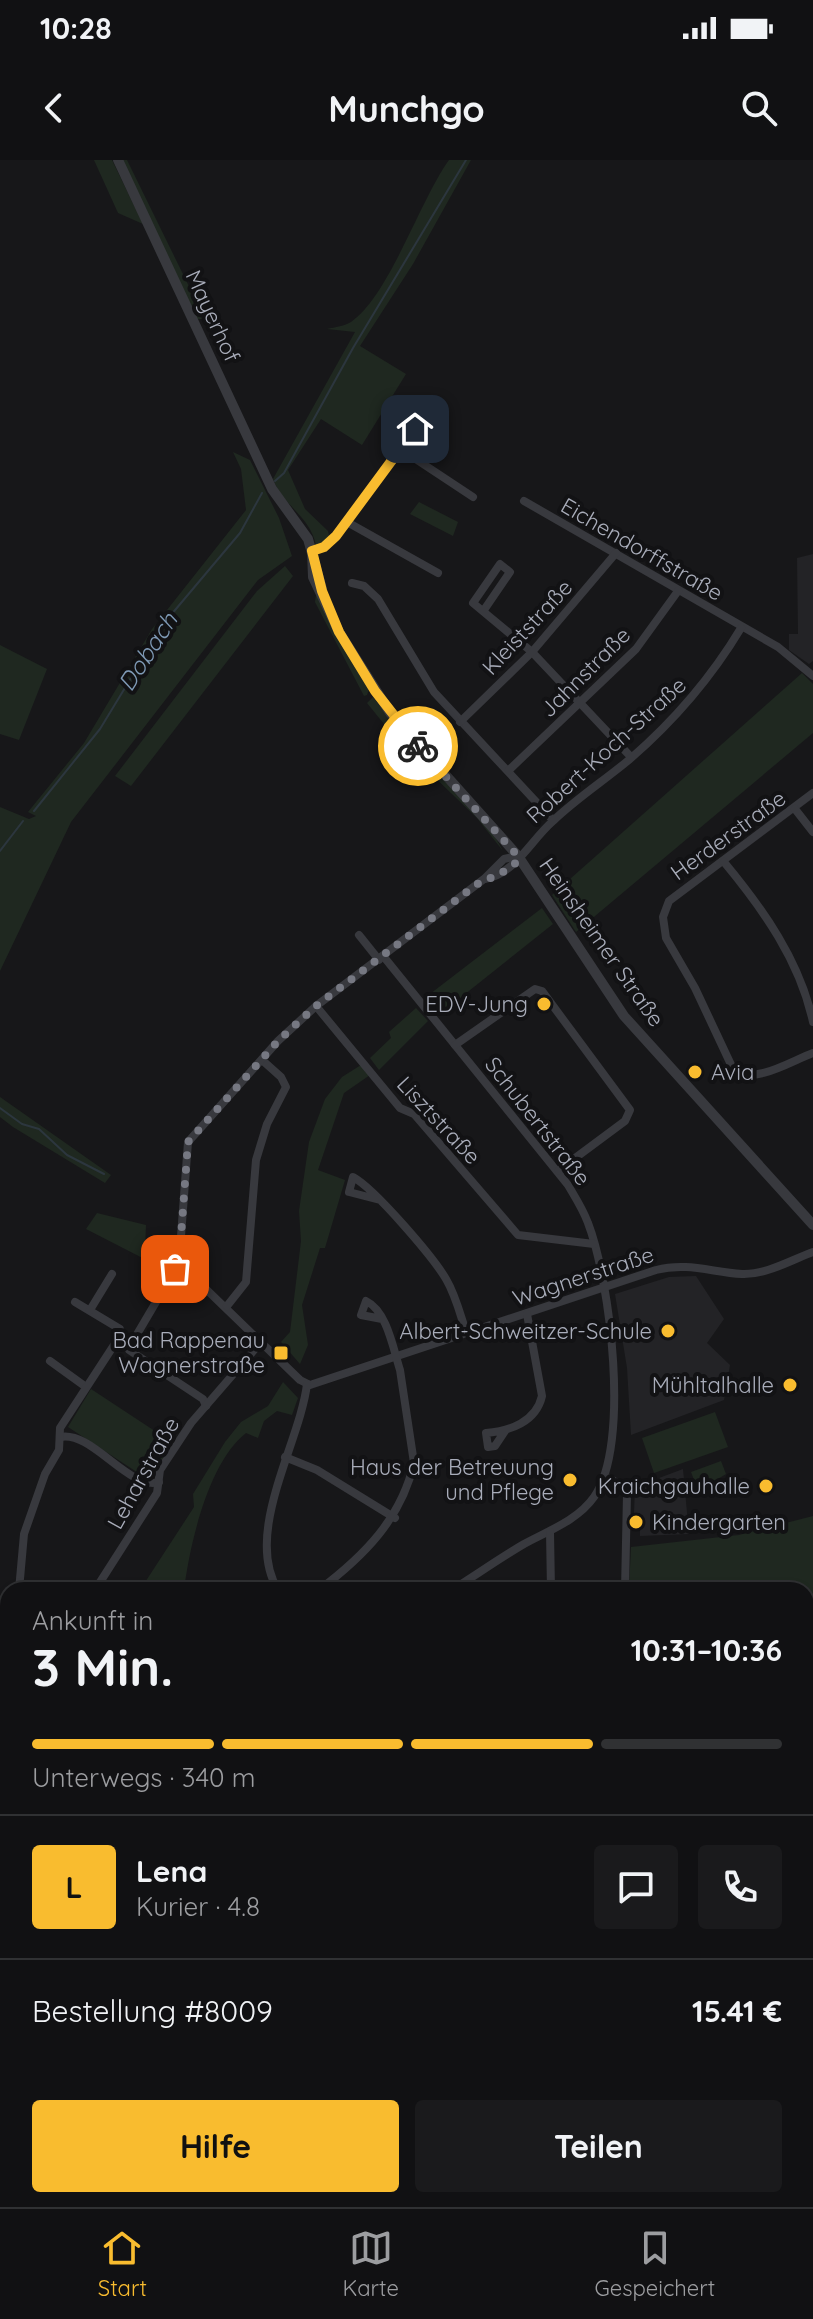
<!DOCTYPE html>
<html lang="de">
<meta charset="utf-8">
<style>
:root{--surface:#111113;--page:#1a1a1c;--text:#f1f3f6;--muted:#9c9da0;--line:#303133;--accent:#f9bc2f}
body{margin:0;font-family:Quicksand,sans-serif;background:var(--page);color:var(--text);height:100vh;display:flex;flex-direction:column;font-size:30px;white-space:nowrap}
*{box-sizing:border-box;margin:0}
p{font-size:26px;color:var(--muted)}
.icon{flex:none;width:44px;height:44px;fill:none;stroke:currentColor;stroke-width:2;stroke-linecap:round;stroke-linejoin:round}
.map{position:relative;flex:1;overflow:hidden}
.panel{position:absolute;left:0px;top:1422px;width:814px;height:626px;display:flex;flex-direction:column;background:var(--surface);border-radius:24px 24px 0 0;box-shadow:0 2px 6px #0004,0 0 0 2px var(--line)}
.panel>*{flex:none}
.pin{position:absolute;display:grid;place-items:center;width:68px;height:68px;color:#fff;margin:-34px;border-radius:16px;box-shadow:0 4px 12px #0006}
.courier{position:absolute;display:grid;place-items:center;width:80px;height:80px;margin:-40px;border:6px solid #f9bc2f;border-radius:50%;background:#fff;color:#222;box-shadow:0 2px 10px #0007}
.summary em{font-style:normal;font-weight:700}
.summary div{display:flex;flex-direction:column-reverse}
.summary{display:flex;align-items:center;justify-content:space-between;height:136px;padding:0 32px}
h1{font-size:52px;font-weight:700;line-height:60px}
.bar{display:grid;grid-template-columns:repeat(4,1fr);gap:12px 8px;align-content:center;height:96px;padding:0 32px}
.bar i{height:10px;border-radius:6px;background:var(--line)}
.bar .current{background:var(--accent)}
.bar p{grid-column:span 4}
.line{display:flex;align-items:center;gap:20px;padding:0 32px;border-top:2px solid var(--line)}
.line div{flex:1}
.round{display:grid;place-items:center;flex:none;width:84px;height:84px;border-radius:8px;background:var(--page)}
.primary-button{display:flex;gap:16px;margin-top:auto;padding:16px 32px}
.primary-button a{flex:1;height:92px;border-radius:8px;background:var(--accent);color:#111;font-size:32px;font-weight:700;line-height:92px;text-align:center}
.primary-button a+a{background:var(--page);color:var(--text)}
.status{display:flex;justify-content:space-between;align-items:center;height:56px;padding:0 40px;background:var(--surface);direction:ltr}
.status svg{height:22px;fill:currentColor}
header{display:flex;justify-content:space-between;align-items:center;height:104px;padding:0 32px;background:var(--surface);font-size:36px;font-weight:700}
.dock{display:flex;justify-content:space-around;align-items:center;height:112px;border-top:2px solid var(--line);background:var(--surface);font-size:22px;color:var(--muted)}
.dock a{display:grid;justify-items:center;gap:4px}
.dock .current{color:var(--accent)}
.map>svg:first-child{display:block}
.built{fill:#232326}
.green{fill:#1f2820}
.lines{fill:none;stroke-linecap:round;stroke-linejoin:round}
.stream{stroke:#2c363e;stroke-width:2}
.minor{stroke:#38393e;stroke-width:8}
.tertiary{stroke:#38393e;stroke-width:10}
.done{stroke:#767882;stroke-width:8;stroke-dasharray:0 14.4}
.route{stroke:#f9bc2f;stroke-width:10}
.poi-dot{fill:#f9bc2f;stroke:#121214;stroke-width:3}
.labels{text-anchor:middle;stroke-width:8;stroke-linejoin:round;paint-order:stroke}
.street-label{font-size:22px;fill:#a9adba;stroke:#121214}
.poi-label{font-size:22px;fill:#a9adba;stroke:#121214;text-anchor:end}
.water-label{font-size:24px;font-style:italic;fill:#7f9ab6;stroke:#121214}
</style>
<div class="status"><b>10:28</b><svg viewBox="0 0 49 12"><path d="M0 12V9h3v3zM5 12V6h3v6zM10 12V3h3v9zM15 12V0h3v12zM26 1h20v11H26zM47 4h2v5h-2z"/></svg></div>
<header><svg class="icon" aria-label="back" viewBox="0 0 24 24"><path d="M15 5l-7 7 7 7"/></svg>Munchgo<svg class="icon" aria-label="search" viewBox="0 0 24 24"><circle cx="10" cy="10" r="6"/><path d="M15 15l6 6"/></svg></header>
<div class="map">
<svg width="813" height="2047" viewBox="0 0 813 2047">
<rect width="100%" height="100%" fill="#171719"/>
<g class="built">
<polygon points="813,394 813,501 809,504 789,490 789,474 798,474 797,398"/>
<polygon points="696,1116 724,1159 707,1183 730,1205 724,1240 631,1275 627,1208 615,1134 669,1117"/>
<polygon points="683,1309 689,1374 640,1376 640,1353 634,1353 635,1327"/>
</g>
<g class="green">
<polygon points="94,0 112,0 143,64 118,53"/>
<polygon points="121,0 127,0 205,159 197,159"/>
<path d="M449,0h22l-58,104 -53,82 46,28 -44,71 -41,-26 -33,51 17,39 23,22 2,9 -14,5c-6,-29 -33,-39 -43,-66l82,-147 -28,-3c8,-2 18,-3 24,-7 38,-26 69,-122 98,-162z"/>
<polygon points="233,292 250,300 279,358 292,396 258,420 71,662 0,811 0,647 29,659 36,656 28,652 84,583 152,469 246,350 241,309"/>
<polygon points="419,342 458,362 453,376 410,354"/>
<polygon points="285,406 293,416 131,626 115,616 257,431"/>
<polygon points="316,435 320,436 369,529 367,535 364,536 315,442"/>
<polygon points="0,485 47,509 19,580 0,574"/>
<polygon points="802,513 813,524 813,573 576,772 552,735"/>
<polygon points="373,537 404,576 493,673 503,691 477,658 401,585 367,543"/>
<polygon points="542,748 553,764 440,854 426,837"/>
<polygon points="416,848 428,861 379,910 370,898 391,878 389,872"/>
<polygon points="361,905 370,915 344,933 318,1010 345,1020 325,1088 320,1088 302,1145 308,1185 300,1204 281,1182 290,1172 301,1081 299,1051 309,982 325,939 342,917"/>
<polygon points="0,937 111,1015 105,1023 13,967 0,957"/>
<polygon points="97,1053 146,1065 145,1089 165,1098 160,1107 86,1069"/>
<path d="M283,1222l15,16 -6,17 -15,-4 -13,10 -6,17 -12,-5c-38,30 -56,111 -62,157h-44l54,-83 -1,-13 32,-52 16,-20 27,-16z"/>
<polygon points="91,1229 173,1283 149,1320 68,1267"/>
<polygon points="715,1252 728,1287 654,1313 642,1278"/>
<polygon points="721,1301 726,1314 716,1320 719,1329 700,1336 691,1312"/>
<polygon points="813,1356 813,1442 806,1441 806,1430 629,1430 631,1387 739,1375"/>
<polygon points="0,1623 8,1624 8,1763 0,1768"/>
<polygon points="0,1990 8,1991 8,2040 170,2040 169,2047 0,2047"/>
</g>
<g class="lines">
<g class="stream">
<polyline points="275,321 284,313 353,188 466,0"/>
<polyline points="34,651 100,569 165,462 240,373 262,333"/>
<polyline points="0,691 23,661"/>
<polyline points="0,948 22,964 39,969 67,995 104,1014"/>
</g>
<g class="minor">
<polyline points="402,290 473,337"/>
<polyline points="524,341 778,487 813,516"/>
<polyline points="347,362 438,413"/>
<polyline points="312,391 324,387 336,376 415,269"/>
<polyline points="352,423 364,426 378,439 434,532 553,660"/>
<polyline points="484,450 510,412 500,404 473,443 532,492 631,597"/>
<polyline points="460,562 532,492 616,393"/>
<polyline points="509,610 636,489 678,431"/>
<path d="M813,633l-144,108 -6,16 3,21 29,50 39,83c22,13 57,-10 79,-18"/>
<polyline points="795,649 813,672"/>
<path d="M724,702c39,47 76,99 89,160"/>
<path d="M485,719c31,-6 45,-38 68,-58 24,-23 52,-41 77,-62 45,-39 81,-81 111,-131"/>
<polyline points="359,775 379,800"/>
<path d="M384,797l184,228c7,12 15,24 20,38 22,57 43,222 6,274 -16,23 -46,34 -70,47 -24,14 -48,31 -72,46"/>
<polyline points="316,846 400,948 414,954 518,1075 594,1084"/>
<polyline points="455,885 535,829 542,831 630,950 625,961 559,1010"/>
<path d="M380,1040l-31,-8 4,-15c22,12 80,80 93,102 10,17 14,35 20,53"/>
<path d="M179,1103l121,117 10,5 346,-115c31,-8 55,2 86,4 24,1 49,-14 71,-22"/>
<polyline points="75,1142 120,1169 129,1190 203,1239 206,1246"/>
<polyline points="227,1146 246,1122 256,1000 267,964 286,927 281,917 262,900"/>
<polyline points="90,1150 112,1114"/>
<polyline points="50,1201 86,1227"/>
<path d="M505,1271l-10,15 -7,1 -2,-14c24,-2 50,-11 56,-37l-15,-82"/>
<path d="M60,1277c32,-7 69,54 99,45"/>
<polyline points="285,1297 317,1310 395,1358"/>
<polyline points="605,1316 623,1326 627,1334 625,1430"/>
<polyline points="550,1372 551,1430"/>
<polyline points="19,1430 24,1374 45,1314 59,1290 60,1268 116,1182 136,1176 179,1103 188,982 278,881 316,846 484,719 504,699 518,696"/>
<polyline points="95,1430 157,1333 160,1310 191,1263 261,1182"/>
<path d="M278,1430c-35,-57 22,-147 29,-206"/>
<path d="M319,1430c45,-34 82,-71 95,-127l-14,-93c-7,-22 -13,-59 -34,-69l-5,14 21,4"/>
<polyline points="2,1611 8,1568"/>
<polyline points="806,1825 813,1873 806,1914"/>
<polyline points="499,2040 520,2047"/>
<polyline points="226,2047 228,2040"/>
<polyline points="314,2047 315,2040"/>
<polyline points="424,2047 427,2040"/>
<polyline points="583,2047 586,2040"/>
<polyline points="699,2047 700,2040"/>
<polyline points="788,2047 788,2040"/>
</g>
<g class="tertiary">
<polyline points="118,0 272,329 308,379 322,429"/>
<polyline points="312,391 313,417 339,472 391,554 518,696 624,856 813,1065"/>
<polyline points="0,1611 8,1613"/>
<polyline points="806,1660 813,1660"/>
</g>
</g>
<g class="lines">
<polyline class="done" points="175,1109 179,1103 188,982 278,881 316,846 484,719 496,717 517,702 518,696 418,586"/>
<polyline class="route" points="415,269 336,376 324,387 312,391 322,431 339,472 375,531 418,586"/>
</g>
<g class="poi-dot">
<circle cx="544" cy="844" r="8"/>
<circle cx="695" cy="912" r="8"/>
<circle cx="668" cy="1171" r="8"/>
<rect x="273" y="1185" width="16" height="16" rx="4"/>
<circle cx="790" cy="1225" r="8"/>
<circle cx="570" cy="1320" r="8"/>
<circle cx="766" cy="1326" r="8"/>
<circle cx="636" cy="1362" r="8"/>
</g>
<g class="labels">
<g class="street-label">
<text transform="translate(213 156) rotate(65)" y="8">Mayerhof</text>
<text transform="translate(642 389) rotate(30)" y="8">Eichendorffstraße</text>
<text transform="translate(527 467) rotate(-47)" y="8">Kleiststraße</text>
<text transform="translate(585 512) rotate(-45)" y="8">Jahnstraße</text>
<text transform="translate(606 590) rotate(-42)" y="8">Robert-Koch-Straße</text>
<text transform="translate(728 675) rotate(-36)" y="8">Herderstraße</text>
<text transform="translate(602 782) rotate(55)" y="8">Heinsheimer Straße</text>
<text transform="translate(439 960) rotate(47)" y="8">Lisztstraße</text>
<text transform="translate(538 961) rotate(52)" y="8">Schubertstraße</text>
<text transform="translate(583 1116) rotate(-18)" y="8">Wagnerstraße</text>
<text transform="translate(143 1313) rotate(-61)" y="8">Leharstraße</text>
</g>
<g class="poi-label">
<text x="528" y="852">EDV-Jung</text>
<text x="711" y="920" text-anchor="start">Avia</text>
<text x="652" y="1179">Albert-Schweitzer-Schule</text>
<text x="265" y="1188">Bad Rappenau<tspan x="265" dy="25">Wagnerstraße</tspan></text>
<text x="774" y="1233">Mühltalhalle</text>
<text x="554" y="1315">Haus der Betreuung<tspan x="554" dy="25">und Pflege</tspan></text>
<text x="750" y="1334">Kraichgauhalle</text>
<text x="652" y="1370" text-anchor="start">Kindergarten</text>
</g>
<g class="water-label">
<text transform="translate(148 492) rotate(-57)" y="8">Dobach</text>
</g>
</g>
</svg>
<div class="pin" style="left:175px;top:1109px;background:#ea580c"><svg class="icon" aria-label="bag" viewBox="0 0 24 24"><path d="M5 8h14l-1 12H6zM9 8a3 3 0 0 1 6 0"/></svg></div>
<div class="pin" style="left:415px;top:269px;background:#1f2937"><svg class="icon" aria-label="home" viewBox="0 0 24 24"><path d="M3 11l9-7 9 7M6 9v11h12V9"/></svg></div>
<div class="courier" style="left:418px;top:586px"><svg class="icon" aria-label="bike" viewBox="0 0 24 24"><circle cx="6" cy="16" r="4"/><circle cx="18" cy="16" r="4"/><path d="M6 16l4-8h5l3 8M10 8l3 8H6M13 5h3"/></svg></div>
<section class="panel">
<div class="summary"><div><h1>3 Min.</h1><p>Ankunft in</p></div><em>10:31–10:36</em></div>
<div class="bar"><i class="current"></i><i class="current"></i><i class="current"></i><i></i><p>Unterwegs · 340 m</p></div>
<div class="line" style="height:144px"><b class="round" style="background:var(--accent);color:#111">L</b><div><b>Lena</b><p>Kurier · 4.8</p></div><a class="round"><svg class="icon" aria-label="chat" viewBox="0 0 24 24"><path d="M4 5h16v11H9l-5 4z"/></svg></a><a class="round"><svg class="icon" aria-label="phone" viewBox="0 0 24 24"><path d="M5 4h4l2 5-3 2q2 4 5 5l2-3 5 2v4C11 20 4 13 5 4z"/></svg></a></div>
<div class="line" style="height:104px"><div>Bestellung #8009</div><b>15.41 €</b></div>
<div class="primary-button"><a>Hilfe</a><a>Teilen</a></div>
</section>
</div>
<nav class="dock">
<a class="current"><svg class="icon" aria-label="home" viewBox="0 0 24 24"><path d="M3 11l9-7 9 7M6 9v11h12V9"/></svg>Start</a>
<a><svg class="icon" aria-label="map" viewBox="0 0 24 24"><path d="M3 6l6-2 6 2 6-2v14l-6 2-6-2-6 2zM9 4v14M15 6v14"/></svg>Karte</a>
<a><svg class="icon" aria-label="saved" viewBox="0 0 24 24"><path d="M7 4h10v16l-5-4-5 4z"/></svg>Gespeichert</a>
</nav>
